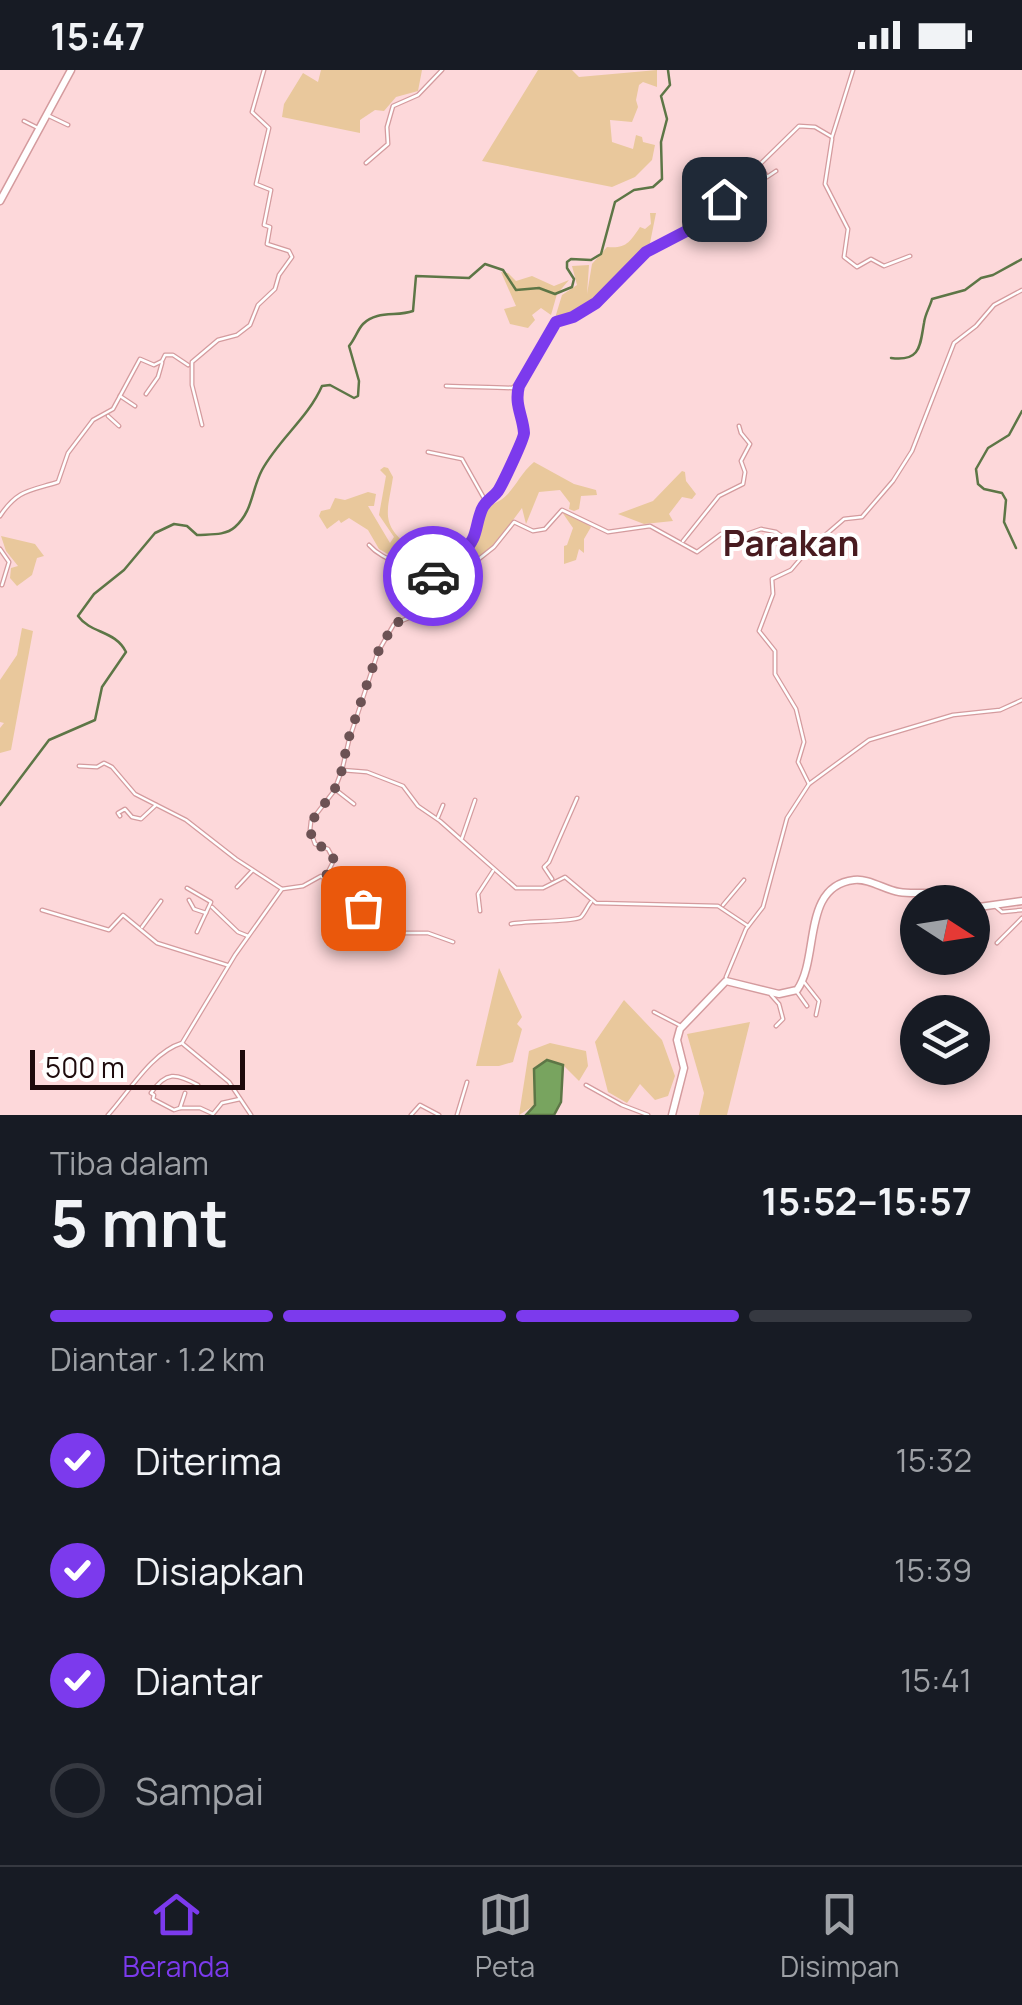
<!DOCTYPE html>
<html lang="id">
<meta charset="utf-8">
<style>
:root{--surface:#171b24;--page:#242831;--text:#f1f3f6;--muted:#9ea1a6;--line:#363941;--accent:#7c3aed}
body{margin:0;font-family:Manrope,sans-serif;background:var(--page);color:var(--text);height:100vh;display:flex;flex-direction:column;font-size:38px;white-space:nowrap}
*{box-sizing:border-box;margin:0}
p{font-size:32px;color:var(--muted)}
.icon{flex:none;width:55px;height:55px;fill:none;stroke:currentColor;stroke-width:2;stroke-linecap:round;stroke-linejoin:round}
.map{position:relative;height:1045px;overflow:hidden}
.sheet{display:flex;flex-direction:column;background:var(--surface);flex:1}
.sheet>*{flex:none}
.needle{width:65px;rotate:102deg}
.tools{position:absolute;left:900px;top:815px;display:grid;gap:20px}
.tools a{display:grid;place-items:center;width:90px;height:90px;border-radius:50%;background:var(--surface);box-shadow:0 5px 15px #0003;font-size:50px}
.scale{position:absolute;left:30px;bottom:25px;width:215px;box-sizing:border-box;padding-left:10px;border:5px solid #1e0a0c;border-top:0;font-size:28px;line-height:35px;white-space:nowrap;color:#1e0a0c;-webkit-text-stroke:8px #fff;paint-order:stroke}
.pin{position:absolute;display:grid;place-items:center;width:85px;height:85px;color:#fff;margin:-42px;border-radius:20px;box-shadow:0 5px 15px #0006}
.courier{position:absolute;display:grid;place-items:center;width:100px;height:100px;margin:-50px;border:8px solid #7c3aed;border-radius:50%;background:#fff;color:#222;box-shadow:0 2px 12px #0007}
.summary em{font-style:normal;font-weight:700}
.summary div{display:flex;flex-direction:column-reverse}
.summary{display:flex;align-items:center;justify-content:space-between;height:170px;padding:0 50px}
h1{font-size:65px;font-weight:700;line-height:75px}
.bar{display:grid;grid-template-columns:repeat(4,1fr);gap:15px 10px;align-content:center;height:120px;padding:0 50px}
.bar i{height:12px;border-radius:8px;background:var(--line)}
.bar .on{background:var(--accent)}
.bar p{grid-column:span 4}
ol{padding:0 50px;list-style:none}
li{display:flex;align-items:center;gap:30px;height:110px}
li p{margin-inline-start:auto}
li .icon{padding:10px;border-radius:50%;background:var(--accent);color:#fff;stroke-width:4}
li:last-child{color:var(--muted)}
li i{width:55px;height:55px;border:5px solid var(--line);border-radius:50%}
.status{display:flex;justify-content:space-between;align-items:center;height:70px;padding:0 50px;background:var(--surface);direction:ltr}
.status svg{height:28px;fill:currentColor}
.tab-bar{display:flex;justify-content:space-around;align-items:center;height:140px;border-top:2px solid var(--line);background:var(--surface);font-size:28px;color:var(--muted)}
.tab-bar a{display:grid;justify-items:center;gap:5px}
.tab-bar .on{color:var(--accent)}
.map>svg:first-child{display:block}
.green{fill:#e9c89c}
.water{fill:#78a45f;stroke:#5d7646;stroke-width:2.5}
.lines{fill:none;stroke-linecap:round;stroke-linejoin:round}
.stream{stroke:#5d7646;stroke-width:2.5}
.street-casing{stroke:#d49b9e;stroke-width:5}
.secondary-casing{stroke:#d49b9e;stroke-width:9}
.street{stroke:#fff;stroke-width:2.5}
.secondary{stroke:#fff;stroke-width:6}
.done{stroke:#6c5254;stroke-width:10;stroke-dasharray:0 18}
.route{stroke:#7c3aed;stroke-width:12}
.labels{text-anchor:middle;stroke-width:8;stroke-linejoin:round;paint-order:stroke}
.quarter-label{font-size:35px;font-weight:bold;fill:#481b20;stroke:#fff}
</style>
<div class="status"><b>15:47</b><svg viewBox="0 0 49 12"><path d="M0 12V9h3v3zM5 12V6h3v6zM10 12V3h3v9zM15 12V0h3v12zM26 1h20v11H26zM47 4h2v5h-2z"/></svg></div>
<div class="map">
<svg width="1022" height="1045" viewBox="0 0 1022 1045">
<rect width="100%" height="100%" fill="#fdd8da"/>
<g class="green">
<polygon points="321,0 422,0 418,21 396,27 384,41 375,40 360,50 360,63 282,47 284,34 303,3 318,12"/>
<polygon points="538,0 572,0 579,7 657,0 657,17 643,12 639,15 636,30 638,37 632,52 610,50 612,72 633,79 636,65 642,67 643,72 655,75 652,90 635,107 612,117 482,91"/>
<path d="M650,143h6l-8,40 -35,26 -10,20 -31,17 -17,2 7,-23 15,-10 -5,-19 17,-1 -2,29 5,-30 15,-17c19,2 23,-5 33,-20l5,2 6,-5z"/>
<polygon points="501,202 508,203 516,211 532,206 554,216 569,210 557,224 551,245 541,238 532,245 535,250 528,258 510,254 504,239 516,236"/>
<path d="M534,392l40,22 22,6 1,5 -16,1 -2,13 -5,2 -5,-2 1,-6 -10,-13 -21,2 -13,32 -4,-16 -26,35 -30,24 -2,-12 8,-8 13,-40c29,-8 29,-28 49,-45z"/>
<path d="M384,397l4,1 5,9c-5,34 -14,47 17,70l11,-15 6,3 -7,3 -5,19 16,6 6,-8h8l1,17 -19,5 -48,-28 -11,-19 -19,-12 -8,5 -2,-3 -12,9 -8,-13 2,-5 9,-2 5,-11 10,2 23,-8 8,2 -2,12h-6l22,37 4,-6 -15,-22 7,-39 -6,-6z"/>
<polygon points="682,401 685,402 686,411 696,424 692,429 682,427 669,444 673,451 644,454 618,444 653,431"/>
<polygon points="562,442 574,445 591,457 584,469 584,483 579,479 576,490 564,494 564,476 567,475 573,458"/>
<polygon points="1,466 35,474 44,486 37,488 32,505 17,516 10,508 11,498 18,496 6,481"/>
<polygon points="22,558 33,561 11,680 0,683 0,658 4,653 0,652 0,610 17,585"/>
<polygon points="499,898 522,947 517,954 522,959 513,992 499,996 476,996"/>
<polygon points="624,930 662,970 675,1006 668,1026 655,1030 640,1014 627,1033 608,1022 595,972"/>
<polygon points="750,952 727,1045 699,1045 704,1023 687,964"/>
<polygon points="550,973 586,981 588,996 579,1011 563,995 548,990 533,998 535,1035 519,1045 529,981"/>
</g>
<polygon class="water" points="547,990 563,995 561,1032 554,1045 526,1045 535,1035 534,999"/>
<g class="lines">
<g class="stream">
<path d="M891,288c30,4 29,-13 33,-35 1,-9 6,-16 8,-24l33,-9 16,-12 12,-3 29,-16"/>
<polyline points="1016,478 1004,452 1006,430 1002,423 984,419 978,414 976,399 988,378 1009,365 1022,341"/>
<path d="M0,735l49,-65 46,-20 7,-33 24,-35c-11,-22 -35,-18 -48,-36l16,-22 30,-24 31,-37 19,-9 13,2 10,9c13,-1 28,1 38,-8 18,-16 16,-36 27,-57 17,-31 46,-52 60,-84l8,-1 24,13 4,-2 1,-15 -10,-35c6,-7 9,-17 14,-22 14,-14 34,-7 50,-13l3,-35 53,2 16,-14 18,6 13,20 23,-2 16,6 17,-7 2,-8 -7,-11v-6l4,-3 20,1 10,-6 14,-52 19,-12 19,-3 9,-8 -1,-37 6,-23 -6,-23 9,-11 -2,-15"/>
</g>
<defs>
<g id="street">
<polyline points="47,45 68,55"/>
<polyline points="24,51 36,57"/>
<polyline points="832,69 825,114 848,159 844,187 857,197 871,189 884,196 910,186"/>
<polyline points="366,93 388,74 387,57 393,36 418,25 442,0"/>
<polyline points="761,96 767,107 776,101"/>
<path d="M446,316c23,1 44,1 66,2l4,-3"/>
<polyline points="146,324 158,307 162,293"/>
<polyline points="120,326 135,336"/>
<polyline points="108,346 119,356"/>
<polyline points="202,355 192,315 192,292 218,270 237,265 250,255 258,235 275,219 279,205 292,187 289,181 267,174 270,157 264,155 271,120 256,114 269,58 252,42 264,0"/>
<polyline points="428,382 462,389 485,430"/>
<path d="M0,446c18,-27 30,-25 58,-34l10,-29 25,-33 20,-11 27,-50 14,6 8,-4 3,-6h8l15,10"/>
<polyline points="683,471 719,426 743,414 745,402 741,391 750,374 741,363 739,356"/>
<path d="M369,475c15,17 39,18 55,34"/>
<polyline points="0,479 9,492 2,515"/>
<polyline points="465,500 494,477 514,452 533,461 545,459 562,440 608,462 650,456 697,482 721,464 741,466 761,459 776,462 804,483"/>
<polyline points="79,696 97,697 104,693 112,697 135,724 186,750 236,789 282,819"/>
<polyline points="342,700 367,702 403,716 418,736 440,751 516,818 543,818 565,807 596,833 718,836 748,856"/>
<polyline points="809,714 798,692 804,672 796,639 775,604 775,581 759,561 773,524 772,509 791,500 808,480 844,449 862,447 893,411 912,381 954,273 976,256 994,235 1022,220"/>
<polyline points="336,720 354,734"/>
<polyline points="120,746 118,743 125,739 132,747 141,749 156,735"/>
<polyline points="438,747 443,735"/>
<polyline points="462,768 475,730"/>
<polyline points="552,809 544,797 549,792 577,728"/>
<polyline points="324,810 334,790 328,779 315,774 310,760 311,751 334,721 342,700 349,670 378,582 394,554 411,547 424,511 439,504 459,504 464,499 463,484 474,471 484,435 498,421 519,378 524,363 519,349 517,321 556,252 573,247 596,233 646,183 698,155 799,56 815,57 832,67 853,0"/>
<polyline points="237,817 252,801"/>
<polyline points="187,818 211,832 197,862"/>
<polyline points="189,830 194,839 206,843"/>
<polyline points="723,835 744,810"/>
<polyline points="995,836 1002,842 1022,840"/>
<polyline points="212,837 238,862 248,866"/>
<polyline points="42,840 109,860 123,845 157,873 227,895"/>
<polyline points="480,841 478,824 493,801"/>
<path d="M511,854c13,-3 65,-2 70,-7 4,-4 6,-10 10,-15"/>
<polyline points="142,857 161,831"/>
<polyline points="997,873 1022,848"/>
<polyline points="726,907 746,859 763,837 787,748 809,714 869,670 953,645 1000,640 1022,630"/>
<polyline points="804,912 819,931 816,945"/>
<polyline points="797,922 807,936"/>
<polyline points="771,925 779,934 783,949 776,956"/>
<polyline points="654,942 681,956"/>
<polyline points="183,974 229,1012 251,1045"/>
<polyline points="586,1015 622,1035 648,1045"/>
<polyline points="185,1023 180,1038 200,1038 213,1044 222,1033 240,1029"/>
<path d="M180,1038l-6,2 -21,-11 1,-4 -3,-2c15,-22 25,-20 47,-8"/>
<path d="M108,1045c21,-23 44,-63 74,-72l53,-88 47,-66 21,-3 18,-10 72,54 12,3h23l25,9"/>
<polyline points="411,1045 420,1035 439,1045"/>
<polyline points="457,1045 467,1012"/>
</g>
<g id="secondary">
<polyline points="0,131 71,0"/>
<polyline points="972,838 1022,831"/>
<path d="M672,1045l12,-47 -7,-28 3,-11 46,-48 53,13 18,-4c23,-32 4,-104 57,-110 15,-2 31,10 45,12 23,4 39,-5 60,10"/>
</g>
</defs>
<use href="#street" class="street-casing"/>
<use href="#secondary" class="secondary-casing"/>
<use href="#street" class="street"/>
<use href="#secondary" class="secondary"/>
</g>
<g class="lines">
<polyline class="done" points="363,838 324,810 334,790 328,779 314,774 310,760 311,752 334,721 342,700 348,670 378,582 394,554 410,547 424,511 433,506"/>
<path class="route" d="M433,506l26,-2 5,-5 -1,-17c15,-13 12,-27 19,-43 4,-9 11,-11 16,-18 4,-6 26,-52 26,-58 -1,-17 -10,-28 -5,-47l37,-64 17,-5 23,-14 50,-51 52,-27 26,-26"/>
</g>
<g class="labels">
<g class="quarter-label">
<text x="791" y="486">Parakan</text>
</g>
</g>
</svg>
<div class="tools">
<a><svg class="needle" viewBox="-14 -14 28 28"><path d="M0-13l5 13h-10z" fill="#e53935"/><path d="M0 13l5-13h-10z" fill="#9ea1a6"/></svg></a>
<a><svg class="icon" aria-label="layers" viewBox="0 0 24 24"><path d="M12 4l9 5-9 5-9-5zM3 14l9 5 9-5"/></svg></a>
</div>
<div class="scale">500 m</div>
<div class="pin" style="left:363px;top:838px;background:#ea580c"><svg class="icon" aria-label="bag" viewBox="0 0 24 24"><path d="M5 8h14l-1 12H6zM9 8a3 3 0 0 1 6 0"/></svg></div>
<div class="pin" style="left:724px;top:129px;background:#1f2937"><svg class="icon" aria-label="home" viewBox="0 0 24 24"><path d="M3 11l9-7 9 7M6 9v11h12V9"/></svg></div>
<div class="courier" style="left:433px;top:506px"><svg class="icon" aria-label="car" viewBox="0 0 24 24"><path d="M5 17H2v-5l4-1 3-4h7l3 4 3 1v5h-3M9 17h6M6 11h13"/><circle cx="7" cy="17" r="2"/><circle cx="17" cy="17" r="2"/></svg></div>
</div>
<section class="sheet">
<div class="summary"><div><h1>5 mnt</h1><p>Tiba dalam</p></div><em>15:52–15:57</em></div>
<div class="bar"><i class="on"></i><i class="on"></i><i class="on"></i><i></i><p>Diantar · 1.2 km</p></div>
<ol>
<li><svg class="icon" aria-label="check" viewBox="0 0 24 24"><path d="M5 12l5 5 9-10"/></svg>Diterima<p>15:32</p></li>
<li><svg class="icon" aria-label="check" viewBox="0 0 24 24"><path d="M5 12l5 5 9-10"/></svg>Disiapkan<p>15:39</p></li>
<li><svg class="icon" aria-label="check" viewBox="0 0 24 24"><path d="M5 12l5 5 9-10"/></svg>Diantar<p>15:41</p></li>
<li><i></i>Sampai</li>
</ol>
</section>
<nav class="tab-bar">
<a class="on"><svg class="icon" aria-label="home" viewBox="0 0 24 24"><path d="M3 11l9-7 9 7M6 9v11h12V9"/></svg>Beranda</a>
<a><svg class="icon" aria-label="map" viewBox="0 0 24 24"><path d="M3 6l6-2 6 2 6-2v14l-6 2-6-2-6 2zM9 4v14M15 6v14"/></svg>Peta</a>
<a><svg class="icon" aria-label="saved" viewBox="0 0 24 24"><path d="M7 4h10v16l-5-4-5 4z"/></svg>Disimpan</a>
</nav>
